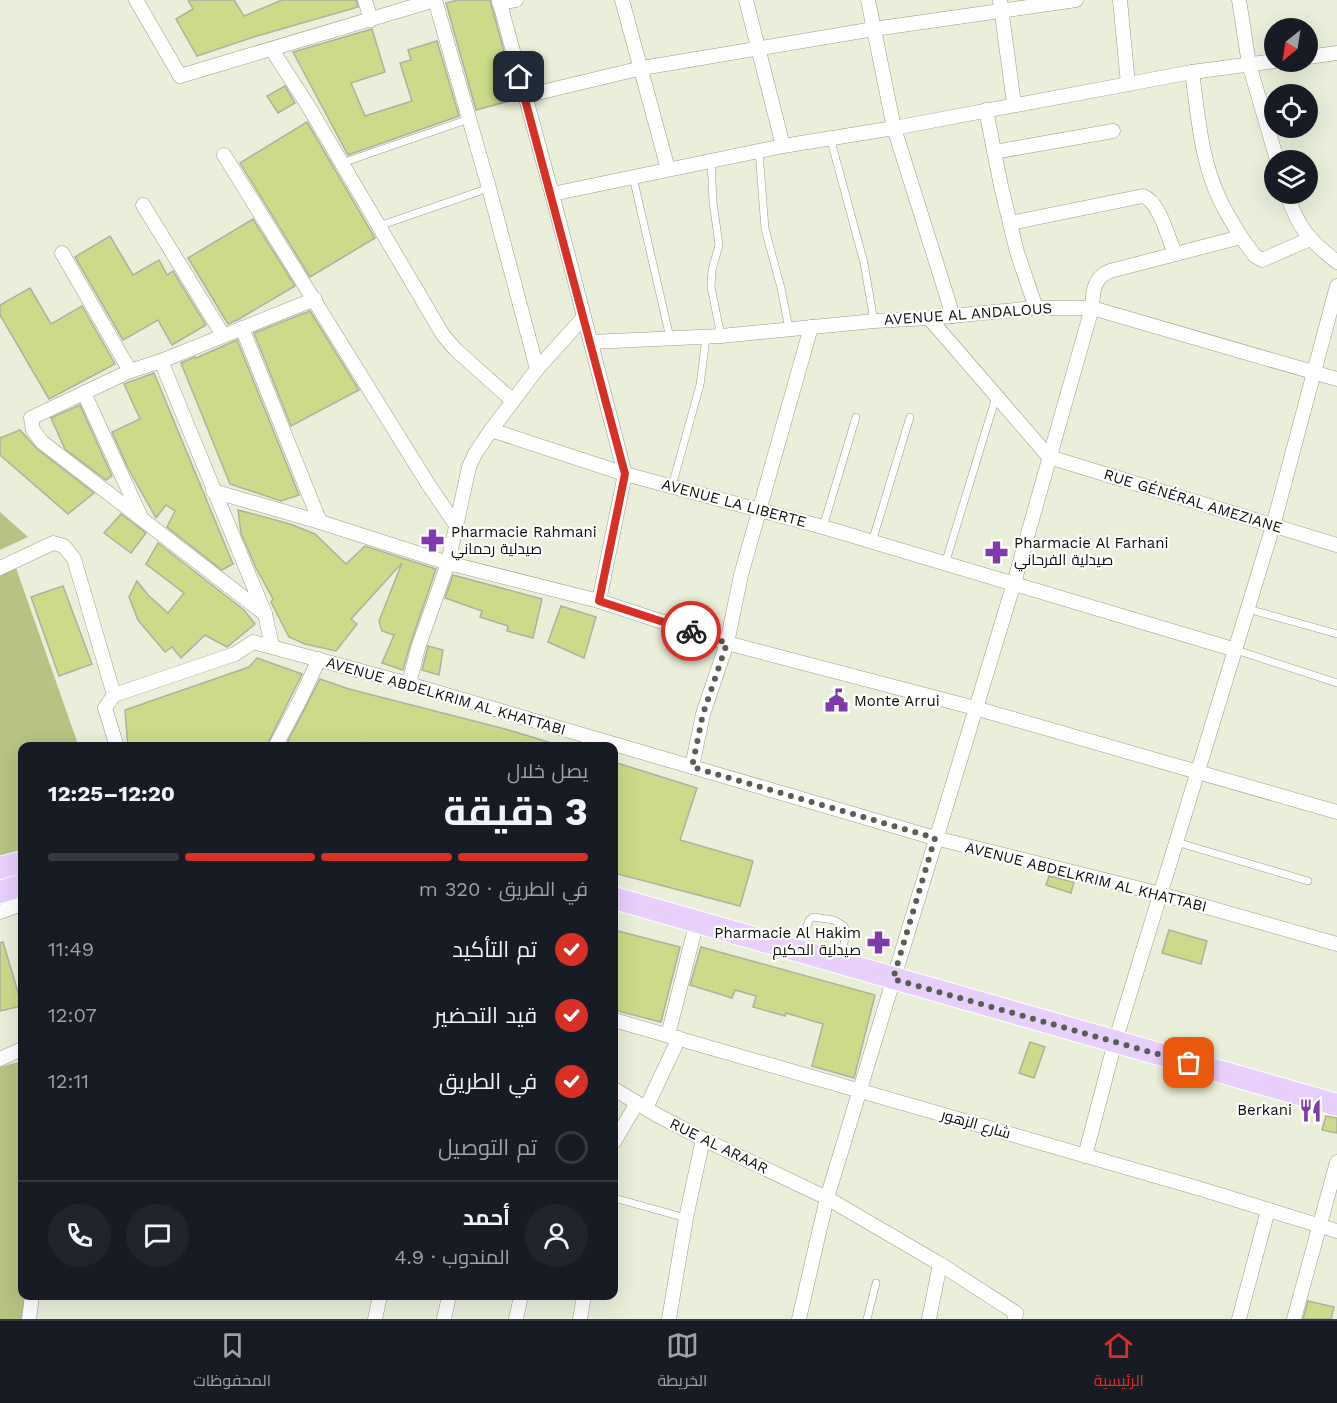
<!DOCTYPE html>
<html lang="ar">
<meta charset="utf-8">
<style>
:root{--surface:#171b24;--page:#20242c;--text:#f1f3f6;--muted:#9ea1a6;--line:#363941;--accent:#d93025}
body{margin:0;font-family:"Work Sans",Cairo,sans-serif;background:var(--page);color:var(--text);direction:rtl;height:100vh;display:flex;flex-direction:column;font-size:22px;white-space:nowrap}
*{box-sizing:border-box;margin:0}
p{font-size:20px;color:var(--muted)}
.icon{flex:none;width:33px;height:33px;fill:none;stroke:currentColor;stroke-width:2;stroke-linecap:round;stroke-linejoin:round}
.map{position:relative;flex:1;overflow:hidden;direction:ltr}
.panel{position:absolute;left:18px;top:742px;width:600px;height:558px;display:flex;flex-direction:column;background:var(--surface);border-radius:12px;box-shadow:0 6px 24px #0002;direction:rtl}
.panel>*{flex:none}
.needle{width:39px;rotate:210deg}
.tools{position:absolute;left:1264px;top:18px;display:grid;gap:12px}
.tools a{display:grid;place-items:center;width:54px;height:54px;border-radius:50%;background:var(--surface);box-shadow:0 6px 24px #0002;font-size:30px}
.pin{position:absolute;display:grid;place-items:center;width:51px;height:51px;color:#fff;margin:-26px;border-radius:12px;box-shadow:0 3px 9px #0006}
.courier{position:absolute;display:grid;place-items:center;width:60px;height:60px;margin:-30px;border:4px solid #d93025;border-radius:50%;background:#fff;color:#222;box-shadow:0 2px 8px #0007}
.overview em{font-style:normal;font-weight:700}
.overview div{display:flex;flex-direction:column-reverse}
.overview{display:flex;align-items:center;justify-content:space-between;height:102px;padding:0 30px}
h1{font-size:39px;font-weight:700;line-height:45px}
.bar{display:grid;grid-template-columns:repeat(4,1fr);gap:9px 6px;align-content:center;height:72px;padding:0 30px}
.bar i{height:8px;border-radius:4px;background:var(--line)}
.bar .selected{background:var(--accent)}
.bar p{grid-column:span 4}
.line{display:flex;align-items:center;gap:15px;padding:0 30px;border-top:2px solid var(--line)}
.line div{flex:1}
.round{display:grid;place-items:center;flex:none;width:63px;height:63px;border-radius:32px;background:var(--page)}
ol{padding:0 30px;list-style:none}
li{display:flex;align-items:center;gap:18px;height:66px}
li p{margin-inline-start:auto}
li .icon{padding:6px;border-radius:50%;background:var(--accent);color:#fff;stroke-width:4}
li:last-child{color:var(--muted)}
li i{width:33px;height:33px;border:3px solid var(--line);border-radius:50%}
.menu{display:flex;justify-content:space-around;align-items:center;height:84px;border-top:2px solid var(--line);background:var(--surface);font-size:16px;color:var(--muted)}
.menu a{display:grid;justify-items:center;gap:3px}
.menu .selected{color:var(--accent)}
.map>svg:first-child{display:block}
.green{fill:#b7c383}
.building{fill:#ccdb8a;stroke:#adb19d;stroke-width:1.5}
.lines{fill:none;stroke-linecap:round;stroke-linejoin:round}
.lane-casing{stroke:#999d8a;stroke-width:8}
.street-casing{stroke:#999d8a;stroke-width:15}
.primary-casing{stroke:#fff;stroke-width:24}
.lane{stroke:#fff;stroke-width:7}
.street{stroke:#fff;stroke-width:14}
.primary{stroke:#e8cffc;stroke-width:22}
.done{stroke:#5a5d51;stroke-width:6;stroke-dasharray:0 10.8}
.route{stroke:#d93025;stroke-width:8}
.labels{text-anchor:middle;stroke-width:4.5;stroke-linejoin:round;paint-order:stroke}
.street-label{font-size:15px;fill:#0c0e07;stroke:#fff}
.poi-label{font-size:15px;fill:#0c0e07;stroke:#fff;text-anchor:start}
</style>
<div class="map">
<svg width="1337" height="1319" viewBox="0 0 1337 1319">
<rect width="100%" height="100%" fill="#eaefda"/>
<g class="green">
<polygon points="0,512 28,537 0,550"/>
<polygon points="16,568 79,747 22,747 22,851 0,858 0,576"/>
<polygon points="22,1061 22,1296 29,1296 26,1319 0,1319 0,1067"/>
</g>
<g class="building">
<polygon points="188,0 234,0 244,16 282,0 356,0 358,7 257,36 197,56 176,19 193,9"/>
<polygon points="458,0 490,0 517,99 476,110 446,3"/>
<polygon points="372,29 385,72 351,83 365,116 412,101 400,63 411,60 408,50 437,41 459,116 348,155 293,52"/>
<polygon points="285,86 295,103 278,113 267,96"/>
<polygon points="307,122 375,238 310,277 240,163"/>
<polygon points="253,219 295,286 239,319 228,324 188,258"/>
<polygon points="110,236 133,275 159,260 167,275 173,271 206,325 172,345 158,320 123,340 75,257"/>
<polygon points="30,288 51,324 82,306 115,364 49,399 0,315 0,305"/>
<polygon points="310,311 359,390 291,426 254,333"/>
<polygon points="237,340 299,495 281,501 230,484 181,363 195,357 196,358"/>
<polygon points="154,373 233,564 222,570 167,527 175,511 166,505 156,518 128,468 112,432 140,419 124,384"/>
<polygon points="80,405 112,476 106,480 65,449 51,418"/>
<polygon points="20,430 37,449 94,493 68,514 0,455 0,438"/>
<polygon points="238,510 290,524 315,534 346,564 365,546 436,569 410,645 403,670 382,663 394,635 382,631 379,621 402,563 351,619 357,624 336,651 305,644 289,637 271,602 273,599 256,568 241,533"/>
<polygon points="121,514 146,533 131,553 104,533"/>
<polygon points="158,543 244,610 255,624 227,647 205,635 181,658 172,647 165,652 138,620 129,597 137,581 148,595 168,613 184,593 146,564"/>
<polygon points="453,575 542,599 533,638 507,631 508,626 480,617 482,611 445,598"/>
<polygon points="63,586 92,664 59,676 31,597"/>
<polygon points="561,606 596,617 584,658 548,642"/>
<polygon points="428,646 443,650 439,675 422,670"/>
<polygon points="257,658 302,674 266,747 128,747 125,710 249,667"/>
<polygon points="320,679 349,689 505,729 555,744 554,747 377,747 362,742 360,747 285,747"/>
<polygon points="614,762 697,788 680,840 753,861 740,906 614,873"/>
<polygon points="1049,876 1074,882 1071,893 1046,885"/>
<polygon points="614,930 680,947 661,1022 614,1010"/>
<polygon points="1169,930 1207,941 1201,964 1162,953"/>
<polygon points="3,942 22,1006 0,1011 0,943"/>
<polygon points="701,947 875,995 854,1078 812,1066 823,1024 786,1013 785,1016 753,1007 756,996 735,990 732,998 690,985"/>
<polygon points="1030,1042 1045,1047 1034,1078 1019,1073"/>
<polygon points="1326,1116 1337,1118 1337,1133 1322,1130"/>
<polygon points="1308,1301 1334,1307 1331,1319 1303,1319"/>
</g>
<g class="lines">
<defs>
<g id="lane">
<polyline points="830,137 864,263 874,321"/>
<polyline points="759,151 765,229 781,288 789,329"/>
<polyline points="711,161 713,202 719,245 712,270 711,287 721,336"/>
<polyline points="342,163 469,119"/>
<polyline points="633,177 670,338"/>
<polyline points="379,226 489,188"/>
<polyline points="672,486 700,385 706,337"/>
<polyline points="823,527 856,417"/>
<polyline points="872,542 910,417"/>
<polyline points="945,564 996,397"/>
<polyline points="1248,609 1337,634"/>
<polyline points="1236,650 1337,683"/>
<polyline points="1176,842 1308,881"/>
<polyline points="800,948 809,920 813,917 834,920 844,926 846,932 841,960"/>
<polyline points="614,1198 686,1218"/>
<polyline points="867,1319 876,1283"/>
</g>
<g id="street">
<polyline points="136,0 180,76 435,0"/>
<polyline points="365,0 371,20"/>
<polyline points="435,0 489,188 537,369 513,401"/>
<polyline points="499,0 552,194 625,474 599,601"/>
<polyline points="622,0 668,169"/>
<polyline points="746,0 783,146"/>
<polyline points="868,0 894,128 953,316"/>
<polyline points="1000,0 1014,104"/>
<polyline points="1120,0 1128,84"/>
<polyline points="1239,0 1249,64 1277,160"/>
<polyline points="499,3 516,0"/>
<polyline points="272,50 307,104 443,335 455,349 513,401 491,430"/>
<polyline points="1308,57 1337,53"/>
<polyline points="525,96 642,68 874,29 1076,0"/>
<polyline points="986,110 1001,186 1017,252 1036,308"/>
<polyline points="994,152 1113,131"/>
<polyline points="224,155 428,484 456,525"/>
<polyline points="552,194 783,146 894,128 1192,72 1275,61"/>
<path d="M1287,194c11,34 22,46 50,68"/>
<polyline points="143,205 223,335"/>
<path d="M1010,223l133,-27c17,6 25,42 32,58"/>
<polyline points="1241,237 1255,256 1262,260 1310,239"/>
<polyline points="62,253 130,371"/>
<polyline points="929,318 1049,457 1337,545"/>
<polyline points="242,328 320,522"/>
<polyline points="591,342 721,336 874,321 929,318 1036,308 1092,308 1337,379"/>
<polyline points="161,361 265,614 272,646"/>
<polyline points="537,369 584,317"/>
<polyline points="84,393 140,515"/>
<polyline points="213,491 320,522 448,563 599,601 727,643 975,708 1337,812"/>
<polyline points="0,568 53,543 64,546 74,559 114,695 105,708 117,747"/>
<polyline points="265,614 42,442 33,430 31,418 130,371 161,361 315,299"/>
<polyline points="409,684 418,648 448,563 469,467 475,454 491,430 625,474 823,527 1236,650"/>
<polyline points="114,695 235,654 253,642 409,684 935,838 1161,894 1337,944"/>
<polyline points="275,747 300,700 319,659"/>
<polyline points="692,767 703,714 727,643 741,575 811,327"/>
<polyline points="0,912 22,904"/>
<polyline points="614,1020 1201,1189 1337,1231"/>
<polyline points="668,1035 697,921"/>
<polyline points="0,1059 22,1049"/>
<polyline points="614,1089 657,1115 703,1139 827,1198 940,1264 1016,1313 1015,1319"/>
<polyline points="646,1108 679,1038"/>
<polyline points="614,1142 637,1103"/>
<polyline points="1085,1156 1115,1042 1273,526 1337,286"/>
<polyline points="29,1319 32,1296"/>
<polyline points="375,1319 380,1296"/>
<polyline points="444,1319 449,1296"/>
<polyline points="516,1319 521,1296"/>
<polyline points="580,1319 584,1296"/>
<polyline points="669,1319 686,1218 703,1139"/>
<path d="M799,1319l28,-121 187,-615 78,-275c1,-16 1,-30 18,-37l131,-34c-7,-12 -15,-24 -21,-37 -19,-39 -22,-85 -28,-128"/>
<polyline points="929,1319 940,1264"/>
<polyline points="1239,1319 1268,1210"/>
<polyline points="1294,1319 1337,1162"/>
</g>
<g id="primary">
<polyline points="0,868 22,862"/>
<polyline points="0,892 22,885"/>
<polyline points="614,898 1337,1105"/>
</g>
</defs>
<use href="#lane" class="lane-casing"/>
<use href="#street" class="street-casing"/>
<use href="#primary" class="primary-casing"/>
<use href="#lane" class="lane"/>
<use href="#street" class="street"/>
<use href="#primary" class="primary"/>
</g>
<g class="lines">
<polyline class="done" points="691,631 727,643 703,714 692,767 935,838 893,979 1189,1063"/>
<polyline class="route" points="519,77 625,474 599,601 691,631"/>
</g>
<defs>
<symbol id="pharmacy-bare" viewBox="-9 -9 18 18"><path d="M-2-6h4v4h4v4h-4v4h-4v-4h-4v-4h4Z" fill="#803aad" stroke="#fff" stroke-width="2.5" paint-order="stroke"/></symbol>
<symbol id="civic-bare" viewBox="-9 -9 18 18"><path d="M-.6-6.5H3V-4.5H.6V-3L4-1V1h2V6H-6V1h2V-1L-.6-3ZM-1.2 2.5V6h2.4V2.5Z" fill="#803aad" stroke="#fff" stroke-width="2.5" paint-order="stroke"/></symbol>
<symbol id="restaurant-bare" viewBox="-9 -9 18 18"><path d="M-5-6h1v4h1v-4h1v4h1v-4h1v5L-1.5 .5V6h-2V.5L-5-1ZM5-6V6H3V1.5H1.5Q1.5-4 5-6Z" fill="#803aad" stroke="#fff" stroke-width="2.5" paint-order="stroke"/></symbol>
</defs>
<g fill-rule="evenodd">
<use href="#pharmacy-bare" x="416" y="524" width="33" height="33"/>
<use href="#pharmacy-bare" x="980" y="536" width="33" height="33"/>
<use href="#civic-bare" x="820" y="684" width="33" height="33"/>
<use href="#pharmacy-bare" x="862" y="926" width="33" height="33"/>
<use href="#restaurant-bare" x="1294" y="1094" width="33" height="33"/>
</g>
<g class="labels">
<g class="street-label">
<text transform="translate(968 314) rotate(-4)" y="5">AVENUE AL ANDALOUS</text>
<text transform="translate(1193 501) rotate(17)" y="5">RUE GÉNÉRAL AMEZIANE</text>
<text transform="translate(734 503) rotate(15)" y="5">AVENUE LA LIBERTE</text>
<text transform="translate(446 696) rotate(16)" y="5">AVENUE ABDELKRIM AL KHATTABI</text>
<text transform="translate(1086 877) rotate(14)" y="5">AVENUE ABDELKRIM AL KHATTABI</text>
<text transform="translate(976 1124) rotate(16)" y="5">شارع الزهور</text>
<text transform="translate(719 1146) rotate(26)" y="5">RUE AL ARAAR</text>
</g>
<g class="poi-label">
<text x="451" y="537">Pharmacie Rahmani<tspan x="451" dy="17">صيدلية رحماني</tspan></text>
<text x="1014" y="548">Pharmacie Al Farhani<tspan x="1014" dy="17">صيدلية الفرحاني</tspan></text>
<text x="854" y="706">Monte Arrui</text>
<text x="861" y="938" text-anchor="end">Pharmacie Al Hakim<tspan x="861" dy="17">صيدلية الحكيم</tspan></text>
<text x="1292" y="1115" text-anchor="end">Berkani</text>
</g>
</g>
</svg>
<div class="tools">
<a><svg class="needle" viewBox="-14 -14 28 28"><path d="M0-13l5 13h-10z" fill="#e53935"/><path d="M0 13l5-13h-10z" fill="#9ea1a6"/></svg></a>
<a><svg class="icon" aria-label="locate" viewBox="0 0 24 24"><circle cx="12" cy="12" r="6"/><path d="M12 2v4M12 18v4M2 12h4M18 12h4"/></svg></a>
<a><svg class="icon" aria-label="layers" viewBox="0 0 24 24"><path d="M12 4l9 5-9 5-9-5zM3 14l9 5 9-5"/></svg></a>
</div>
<div class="pin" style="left:1189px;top:1063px;background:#ea580c"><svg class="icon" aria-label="bag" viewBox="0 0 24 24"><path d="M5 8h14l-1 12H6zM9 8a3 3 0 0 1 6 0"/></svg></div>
<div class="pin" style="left:519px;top:77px;background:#1f2937"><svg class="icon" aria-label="home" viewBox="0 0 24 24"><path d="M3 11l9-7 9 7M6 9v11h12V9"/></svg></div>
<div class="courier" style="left:691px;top:631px"><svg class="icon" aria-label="bike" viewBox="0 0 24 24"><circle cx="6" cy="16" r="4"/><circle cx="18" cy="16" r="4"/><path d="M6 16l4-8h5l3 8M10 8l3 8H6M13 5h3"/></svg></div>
<section class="panel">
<div class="overview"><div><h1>3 دقيقة</h1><p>يصل خلال</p></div><em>12:20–12:25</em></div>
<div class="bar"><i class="selected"></i><i class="selected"></i><i class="selected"></i><i></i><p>في الطريق · 320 m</p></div>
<ol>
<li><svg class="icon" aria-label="check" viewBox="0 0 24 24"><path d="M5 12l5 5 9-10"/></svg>تم التأكيد<p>11:49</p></li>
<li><svg class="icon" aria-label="check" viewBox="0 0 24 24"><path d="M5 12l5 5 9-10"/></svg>قيد التحضير<p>12:07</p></li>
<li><svg class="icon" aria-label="check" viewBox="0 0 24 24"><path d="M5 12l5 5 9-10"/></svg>في الطريق<p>12:11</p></li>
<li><i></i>تم التوصيل</li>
</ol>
<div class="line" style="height:108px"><a class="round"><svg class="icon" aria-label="person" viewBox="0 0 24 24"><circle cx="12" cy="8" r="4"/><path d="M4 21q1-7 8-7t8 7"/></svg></a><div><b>أحمد</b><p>المندوب · 4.9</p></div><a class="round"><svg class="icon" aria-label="chat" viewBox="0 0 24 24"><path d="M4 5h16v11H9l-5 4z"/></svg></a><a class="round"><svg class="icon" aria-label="phone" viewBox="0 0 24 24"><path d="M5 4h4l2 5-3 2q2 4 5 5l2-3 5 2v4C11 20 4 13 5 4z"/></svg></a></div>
</section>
</div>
<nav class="menu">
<a class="selected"><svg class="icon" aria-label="home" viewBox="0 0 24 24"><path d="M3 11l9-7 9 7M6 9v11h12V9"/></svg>الرئيسية</a>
<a><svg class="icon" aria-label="map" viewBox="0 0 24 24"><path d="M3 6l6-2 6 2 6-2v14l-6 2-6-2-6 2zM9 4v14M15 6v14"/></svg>الخريطة</a>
<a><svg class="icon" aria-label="saved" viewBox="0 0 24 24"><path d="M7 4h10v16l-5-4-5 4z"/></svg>المحفوظات</a>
</nav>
